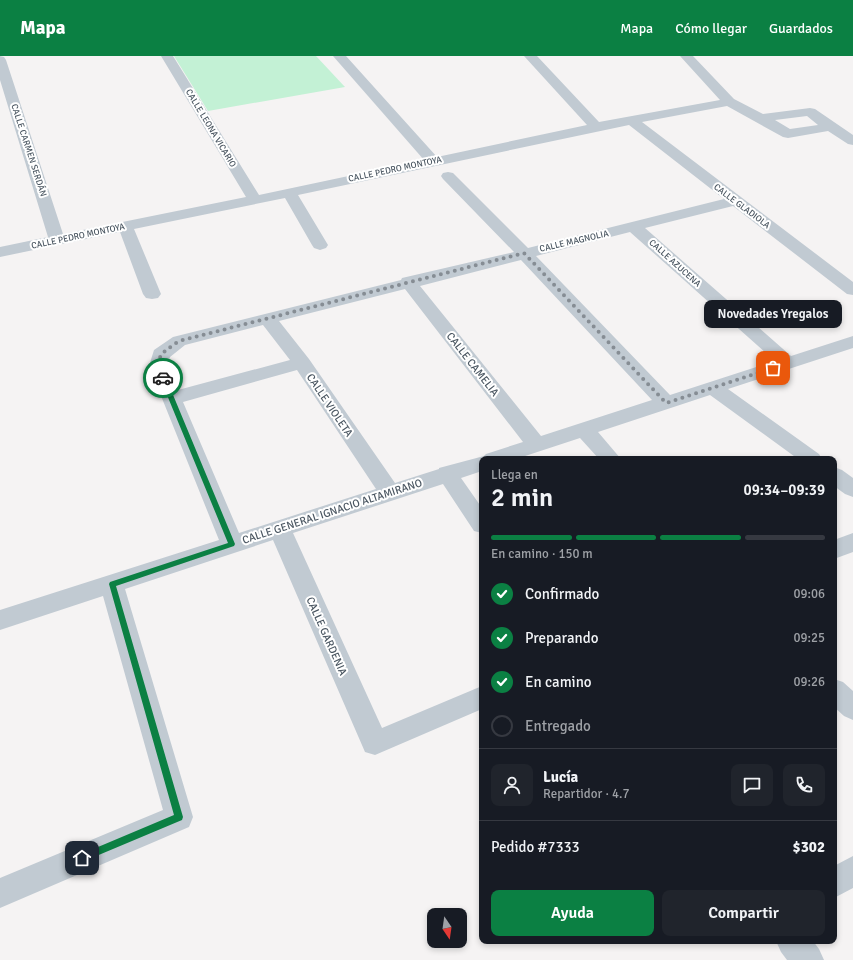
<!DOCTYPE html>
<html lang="es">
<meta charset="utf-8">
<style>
:root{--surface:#171b24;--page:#20242c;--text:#f1f3f6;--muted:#9ea1a6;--line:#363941;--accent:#0b8043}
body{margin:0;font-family:Signika,sans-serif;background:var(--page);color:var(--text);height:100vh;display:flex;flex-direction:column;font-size:15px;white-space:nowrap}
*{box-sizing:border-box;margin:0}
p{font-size:13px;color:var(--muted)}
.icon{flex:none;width:22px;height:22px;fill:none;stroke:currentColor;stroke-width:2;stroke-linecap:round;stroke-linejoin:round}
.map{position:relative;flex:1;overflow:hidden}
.sheet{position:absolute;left:479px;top:400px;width:358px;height:488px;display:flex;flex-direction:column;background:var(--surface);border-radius:8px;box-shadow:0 2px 6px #0003}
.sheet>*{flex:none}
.needle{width:26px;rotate:167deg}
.fabs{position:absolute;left:427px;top:852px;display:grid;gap:8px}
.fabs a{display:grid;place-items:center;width:40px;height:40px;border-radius:8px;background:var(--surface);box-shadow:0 2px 6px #0003;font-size:20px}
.pin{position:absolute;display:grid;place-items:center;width:34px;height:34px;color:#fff;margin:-17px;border-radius:8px;box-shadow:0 2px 6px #0006}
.courier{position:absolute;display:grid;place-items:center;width:40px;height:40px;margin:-20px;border:3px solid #0b8043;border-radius:50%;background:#fff;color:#222;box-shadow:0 1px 5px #0007}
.bubble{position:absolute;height:28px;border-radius:8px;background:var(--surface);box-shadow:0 2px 6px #0003;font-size:13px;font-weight:600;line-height:28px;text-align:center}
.head em{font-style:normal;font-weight:600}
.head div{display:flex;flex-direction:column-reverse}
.head{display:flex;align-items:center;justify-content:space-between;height:68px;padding:0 12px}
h1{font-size:26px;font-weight:600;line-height:30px}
.bar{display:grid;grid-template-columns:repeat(4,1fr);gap:6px 4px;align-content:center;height:48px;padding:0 12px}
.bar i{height:5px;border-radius:3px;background:var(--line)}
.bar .active{background:var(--accent)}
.bar p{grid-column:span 4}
.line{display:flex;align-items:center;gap:10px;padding:0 12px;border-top:1px solid var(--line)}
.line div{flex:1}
.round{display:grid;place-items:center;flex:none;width:42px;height:42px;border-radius:8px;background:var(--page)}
ol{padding:0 12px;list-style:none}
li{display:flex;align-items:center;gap:12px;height:44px}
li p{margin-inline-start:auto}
li .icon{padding:4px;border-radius:50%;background:var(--accent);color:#fff;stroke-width:4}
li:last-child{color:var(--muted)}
li i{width:22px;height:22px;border:2px solid var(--line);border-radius:50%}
.action{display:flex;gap:8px;margin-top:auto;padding:8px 12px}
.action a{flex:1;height:46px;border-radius:8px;background:var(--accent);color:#fff;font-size:16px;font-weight:600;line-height:46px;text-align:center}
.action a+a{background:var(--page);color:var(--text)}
header{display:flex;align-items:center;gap:24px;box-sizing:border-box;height:56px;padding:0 20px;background:var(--accent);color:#fff}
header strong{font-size:19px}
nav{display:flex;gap:22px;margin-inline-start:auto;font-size:14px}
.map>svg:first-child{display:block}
.green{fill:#c3f1d5}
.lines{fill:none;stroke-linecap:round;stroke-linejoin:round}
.street{fill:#c1cad2;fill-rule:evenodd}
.route{fill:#0b8043}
.done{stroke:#868d94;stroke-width:4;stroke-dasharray:0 7.2}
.labels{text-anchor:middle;stroke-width:4;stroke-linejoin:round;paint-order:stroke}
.far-street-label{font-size:9px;fill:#4a5661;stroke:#fff}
.street-label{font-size:11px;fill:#4a5661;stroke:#fff}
</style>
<header>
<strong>Mapa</strong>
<nav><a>Mapa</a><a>Cómo llegar</a><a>Guardados</a></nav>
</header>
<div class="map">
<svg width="853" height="904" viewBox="0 0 853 904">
<rect width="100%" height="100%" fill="#f5f3f3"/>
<polygon class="green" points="174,0 316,0 345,31 208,55"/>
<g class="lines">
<g class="street">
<path d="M0,0l4,1 2,3 57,174 183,-37 -85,-141h12l86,139 165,-35 -91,-104h13l91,101 150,-32 -63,-69h13l62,66 121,-22 -40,-44h13l41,43 29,15 47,-6 5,1 38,26v10l-5,-1 -20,-13 -40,7 -5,-1 -56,-31 -85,16 211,160v13l-6,-1 -114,-88 -88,22 146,128 62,-20v12l-125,41 91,65 3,5h-24l-88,-64 -112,37 23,27h-22l-19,-21 -64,21h-34v12l-21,7 21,30v25l-8,-2 -31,-47 -150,49 89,195 100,-42v23l-107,46 -10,-3 -92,-212 -148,49 68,228 -4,10 -189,81v-30l163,-68 -60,-214 -103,34v-20l219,-70 -70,-174 5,-16 19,-13 228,-57 1,-2 112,-26 -71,-73 -2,-3 2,-3 5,-1 5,1 75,75 196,-49 -95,-74 -331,70 30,50 -2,3 -6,2 -6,-2 -2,-3 -27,-47 -151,31 27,65 -3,4 -6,1 -6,-1 -3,-4 -23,-62 -120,25v-10l48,-10 -48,-157zM807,60l11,9 -28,4 -15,-9zM630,176l145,129 -105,34 -134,-139zM521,204l131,140 -111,36 -121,-150zM405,233l118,153 -37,12 -2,2 -45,12v1l-44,14 -86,-124 -30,-38zM263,269l27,35 -112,30 -11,-24 3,-9 15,-12zM297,314l79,119 -137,44 -56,-131z"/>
<polygon points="834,411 842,414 853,422 853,441 845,438 834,430"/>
<polygon points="853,477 853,496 834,503 834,484"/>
<polygon points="834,623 843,626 853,635 853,664 844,660 834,651"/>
<polygon points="853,800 853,832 834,842 834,810"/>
<polygon points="776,885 813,885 819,893 824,904 787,904 781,896"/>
</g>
</g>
<polygon class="route" points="163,320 166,322 235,488 234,490 116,530 183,761 182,764 82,806 79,805 78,802 79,799 174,759 109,528 110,526 228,487 160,322"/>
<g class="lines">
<path class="done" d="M163,322c-9,-23 -2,-24 16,-37l345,-88 142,150 107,-35"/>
</g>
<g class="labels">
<g class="far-street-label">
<text transform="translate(211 72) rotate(59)" y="3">CALLE LEONA VICARIO</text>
<text transform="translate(29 94) rotate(72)" y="3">CALLE CARMEN SERDÁN</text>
<text transform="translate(395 113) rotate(-12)" y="3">CALLE PEDRO MONTOYA</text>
<text transform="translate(742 150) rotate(37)" y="3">CALLE GLADIOLA</text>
<text transform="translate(78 180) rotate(-12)" y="3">CALLE PEDRO MONTOYA</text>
<text transform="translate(574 185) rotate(-13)" y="3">CALLE MAGNOLIA</text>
<text transform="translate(675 207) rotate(42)" y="3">CALLE AZUCENA</text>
</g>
<g class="street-label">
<text transform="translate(473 308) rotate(52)" y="4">CALLE CAMELIA</text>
<text transform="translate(330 349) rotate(56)" y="4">CALLE VIOLETA</text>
<text transform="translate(332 455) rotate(-18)" y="4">CALLE GENERAL IGNACIO ALTAMIRANO</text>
<text transform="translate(327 580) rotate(66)" y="4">CALLE GARDENIA</text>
</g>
</g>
</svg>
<div class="fabs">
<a><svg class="needle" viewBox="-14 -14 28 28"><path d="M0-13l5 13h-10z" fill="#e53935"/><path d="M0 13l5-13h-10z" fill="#9ea1a6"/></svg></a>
</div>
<div class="pin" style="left:773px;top:312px;background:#ea580c"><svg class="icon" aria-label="bag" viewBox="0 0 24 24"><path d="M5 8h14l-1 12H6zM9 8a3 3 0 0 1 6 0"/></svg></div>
<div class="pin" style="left:82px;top:802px;background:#1f2937"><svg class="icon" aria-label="home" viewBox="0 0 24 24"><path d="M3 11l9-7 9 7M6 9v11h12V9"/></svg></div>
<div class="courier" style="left:163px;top:322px"><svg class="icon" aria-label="car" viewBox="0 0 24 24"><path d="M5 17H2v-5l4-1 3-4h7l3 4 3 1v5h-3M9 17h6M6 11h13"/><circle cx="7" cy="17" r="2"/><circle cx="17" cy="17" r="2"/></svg></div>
<div class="bubble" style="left:704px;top:244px;width:138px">Novedades Yregalos</div>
<section class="sheet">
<div class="head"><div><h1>2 min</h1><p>Llega en</p></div><em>09:34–09:39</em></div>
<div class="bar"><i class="active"></i><i class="active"></i><i class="active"></i><i></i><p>En camino · 150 m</p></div>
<ol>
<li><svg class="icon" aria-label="check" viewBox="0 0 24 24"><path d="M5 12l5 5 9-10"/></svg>Confirmado<p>09:06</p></li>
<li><svg class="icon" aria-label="check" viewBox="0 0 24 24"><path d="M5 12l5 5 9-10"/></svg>Preparando<p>09:25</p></li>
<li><svg class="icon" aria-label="check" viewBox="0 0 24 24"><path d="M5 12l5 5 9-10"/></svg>En camino<p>09:26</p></li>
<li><i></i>Entregado</li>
</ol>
<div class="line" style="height:72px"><a class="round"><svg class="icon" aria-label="person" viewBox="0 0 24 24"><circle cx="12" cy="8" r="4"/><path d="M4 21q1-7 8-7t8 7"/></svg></a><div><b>Lucía</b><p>Repartidor · 4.7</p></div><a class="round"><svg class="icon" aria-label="chat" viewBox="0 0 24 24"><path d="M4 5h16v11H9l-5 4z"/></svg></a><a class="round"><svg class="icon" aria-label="phone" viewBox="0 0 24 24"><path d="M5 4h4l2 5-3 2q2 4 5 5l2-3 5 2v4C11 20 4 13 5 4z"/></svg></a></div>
<div class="line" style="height:52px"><div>Pedido #7333</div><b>$302</b></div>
<div class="action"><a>Ayuda</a><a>Compartir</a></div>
</section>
</div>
